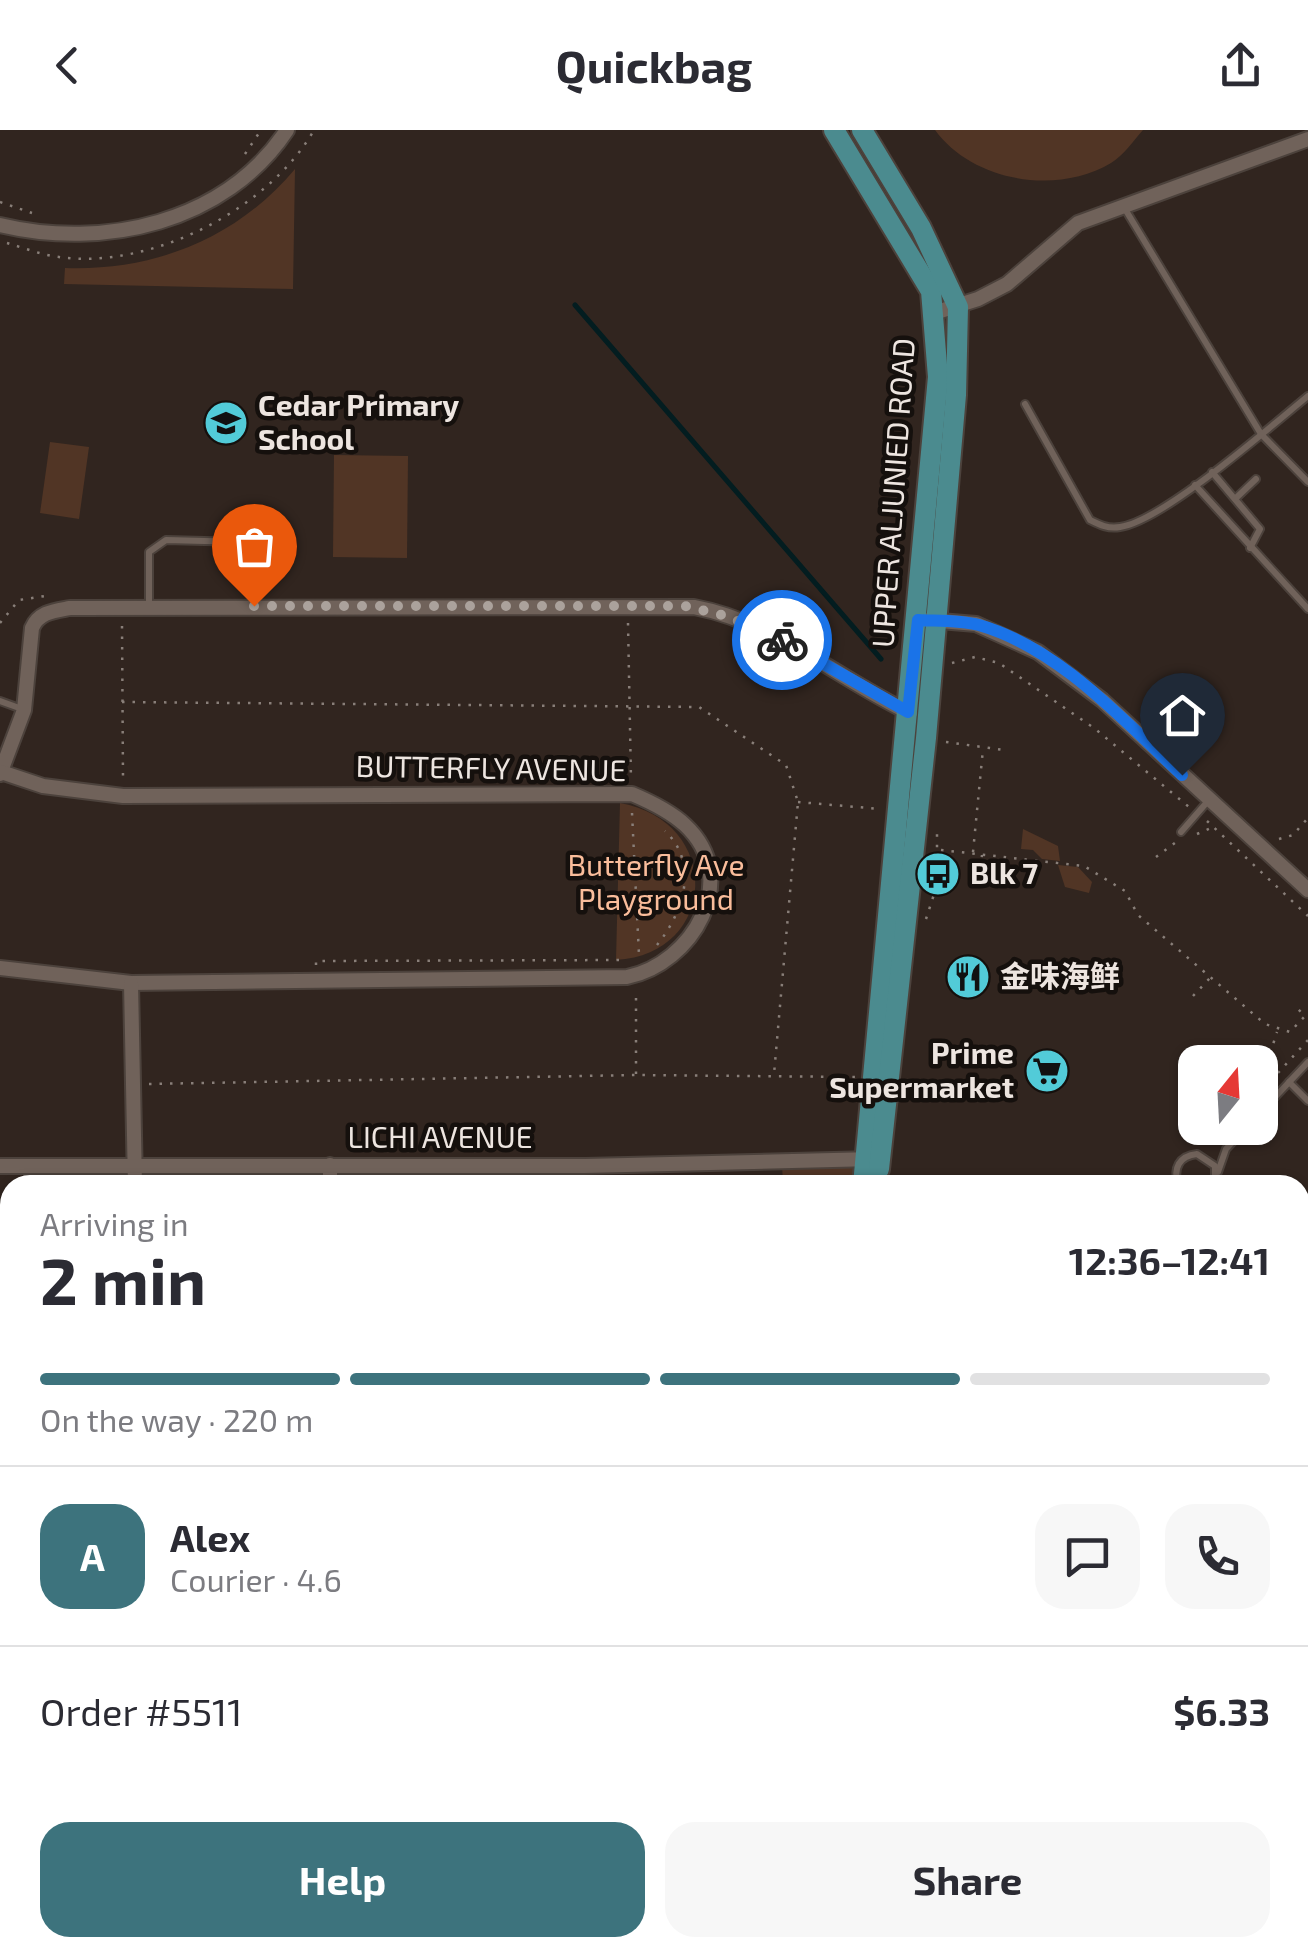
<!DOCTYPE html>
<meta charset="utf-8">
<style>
:root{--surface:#fff;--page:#f7f7f7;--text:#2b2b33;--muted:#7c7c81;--line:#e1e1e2;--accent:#3d737d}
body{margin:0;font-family:"Exo 2","Noto Sans SC",sans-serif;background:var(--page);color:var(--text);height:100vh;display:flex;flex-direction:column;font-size:38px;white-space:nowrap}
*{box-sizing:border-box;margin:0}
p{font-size:32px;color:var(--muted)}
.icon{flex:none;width:55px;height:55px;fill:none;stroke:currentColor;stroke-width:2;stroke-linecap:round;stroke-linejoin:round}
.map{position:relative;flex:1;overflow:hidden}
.panel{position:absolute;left:0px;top:1045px;width:1310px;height:782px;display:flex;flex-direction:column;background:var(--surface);border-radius:30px 30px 0 0;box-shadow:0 2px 8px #0004}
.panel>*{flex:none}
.needle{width:65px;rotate:18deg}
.fabs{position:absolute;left:1178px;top:915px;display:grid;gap:20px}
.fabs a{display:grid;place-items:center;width:100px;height:100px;border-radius:20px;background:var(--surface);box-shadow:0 2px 8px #0004;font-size:50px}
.pin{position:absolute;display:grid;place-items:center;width:85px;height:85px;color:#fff;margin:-102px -42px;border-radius:50% 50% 50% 0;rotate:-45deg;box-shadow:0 0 10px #0007}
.pin .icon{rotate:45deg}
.courier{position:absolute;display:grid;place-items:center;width:100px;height:100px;margin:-50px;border:8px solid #1a73e8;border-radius:50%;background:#fff;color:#222;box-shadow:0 2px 12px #0007}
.headline em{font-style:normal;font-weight:700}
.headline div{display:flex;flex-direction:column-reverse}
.headline{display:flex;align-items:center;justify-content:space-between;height:170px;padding:0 40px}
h1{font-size:65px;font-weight:700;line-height:75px}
.bar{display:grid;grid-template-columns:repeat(4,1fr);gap:15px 10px;align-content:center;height:120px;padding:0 40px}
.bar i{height:12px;border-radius:8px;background:var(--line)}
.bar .current{background:var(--accent)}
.bar p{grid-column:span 4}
.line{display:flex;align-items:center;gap:25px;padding:0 40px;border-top:2px solid var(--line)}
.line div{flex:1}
.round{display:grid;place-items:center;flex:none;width:105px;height:105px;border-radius:30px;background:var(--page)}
.action{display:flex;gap:20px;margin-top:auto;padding:20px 40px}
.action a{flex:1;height:115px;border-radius:30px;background:var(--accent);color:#fff;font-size:40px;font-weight:700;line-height:115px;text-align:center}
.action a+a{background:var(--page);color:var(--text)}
header{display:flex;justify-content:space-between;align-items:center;height:130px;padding:0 40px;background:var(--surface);font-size:45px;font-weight:700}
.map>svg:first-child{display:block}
.green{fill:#513525}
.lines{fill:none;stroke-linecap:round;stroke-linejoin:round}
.stream{stroke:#031d20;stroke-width:5}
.lane-casing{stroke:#4c423c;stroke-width:10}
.street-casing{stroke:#4c423c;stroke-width:18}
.secondary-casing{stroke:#4c423c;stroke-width:24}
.primary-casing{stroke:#4c423c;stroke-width:24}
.path{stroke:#897f79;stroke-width:2.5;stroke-dasharray:2.5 8;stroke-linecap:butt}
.lane{stroke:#70625a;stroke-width:6}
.street{stroke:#70625a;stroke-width:14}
.secondary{stroke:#5d7774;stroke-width:20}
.primary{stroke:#4b8b8f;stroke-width:20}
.done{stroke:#aba29c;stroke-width:10;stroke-dasharray:0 18}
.route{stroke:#1a73e8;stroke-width:12}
.labels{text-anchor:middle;stroke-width:9;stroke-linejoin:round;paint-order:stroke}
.poi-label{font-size:30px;font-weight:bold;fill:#ede5e0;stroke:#15100d;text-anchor:start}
.street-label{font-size:30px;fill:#ede5e0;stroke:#15100d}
.park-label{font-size:30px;fill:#fabd9b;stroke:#15100d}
</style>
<header><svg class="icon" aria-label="back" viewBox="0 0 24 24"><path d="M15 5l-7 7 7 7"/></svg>Quickbag<svg class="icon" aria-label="share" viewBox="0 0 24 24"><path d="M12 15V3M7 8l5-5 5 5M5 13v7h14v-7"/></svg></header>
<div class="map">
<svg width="1308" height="1826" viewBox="0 0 1308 1826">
<rect width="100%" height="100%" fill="#31251f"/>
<g class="green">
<path d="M935,0h208c-10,11 -19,25 -32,33 -55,33 -139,18 -176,-33z"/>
<path d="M295,39l-2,120 -229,-5 1,-16c91,3 172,-30 230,-99z"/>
<polygon points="50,312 89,317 79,389 40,383"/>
<polygon points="334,325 408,326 407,428 333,427"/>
<path d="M620,673c103,18 99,151 -4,157z"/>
<polygon points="1023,699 1058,716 1060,731 1042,729 1033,720 1021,719"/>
<polygon points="1058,735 1078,737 1092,752 1089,763 1065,757"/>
<polygon points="782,1034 857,1034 855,1055 783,1055"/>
<polygon points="0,1241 4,1241 0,1380"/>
<polygon points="523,1818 785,1818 785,1826 514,1823"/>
</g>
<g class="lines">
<polyline class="stream" points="575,175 881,529"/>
<defs>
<g id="lane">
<polyline points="1125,79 1261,304 1308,352"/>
<path d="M1025,274l65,116c10,5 18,9 30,7 43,-6 151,-101 188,-131"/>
<polyline points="1212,342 1260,399 1250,418"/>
<polyline points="1195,355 1308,479"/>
<polyline points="1236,368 1256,349"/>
<polyline points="149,475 149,422 166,410 244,412 251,430 254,475"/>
<polyline points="0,571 22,579"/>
<polyline points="1181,702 1208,671"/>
<polyline points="1289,952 1308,971"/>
<polyline points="1260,983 1308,932"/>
<polyline points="1218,1042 1226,1019 1246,998"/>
<path d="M1178,1055c-5,-17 1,-29 19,-31l18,12v19"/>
<polyline points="1300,1147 1308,1148"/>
</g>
<g id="street">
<path d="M0,95c104,25 225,-2 287,-95"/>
<polyline points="934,183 978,169 1007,154 1078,93 1308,9"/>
<polyline points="928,490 976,494 1038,522 1102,570 1308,760"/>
<path d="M0,644l24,-64 8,-82c7,-16 22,-17 38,-20l624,-1c81,15 144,72 216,106"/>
<path d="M0,838l131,15 496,-6c65,-13 116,-98 58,-152 -15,-14 -34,-23 -53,-31l-509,2 -80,-10 -42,-14"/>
<polyline points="131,853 135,1055"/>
<polyline points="330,1035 330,1055"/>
<polyline points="0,1036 585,1036 874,1029"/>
<polyline points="0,1222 10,1223"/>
<polyline points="1300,1299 1308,1300"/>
<polyline points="0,1387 10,1387"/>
<polyline points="1300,1423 1308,1424"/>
<polyline points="0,1574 10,1574"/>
<polyline points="1300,1626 1308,1626"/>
<polyline points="0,1728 10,1728"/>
<polyline points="80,1818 86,1826"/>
</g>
<polyline id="secondary" points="502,1826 514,1818"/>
<g id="primary">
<polyline points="834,0 931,161 938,247 863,1055"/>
<polyline points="862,0 921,98 958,177 956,265 926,608 879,1039"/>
<polyline points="0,1744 10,1744"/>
<polyline points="1300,1773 1308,1774"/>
<polyline points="0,1777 10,1777"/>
<polyline points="1300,1810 1308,1810"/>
<polyline points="792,1826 792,1818"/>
<polyline points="833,1826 833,1818"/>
<polyline points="880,1826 891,1818"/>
</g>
</defs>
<use href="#lane" class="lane-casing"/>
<use href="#street" class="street-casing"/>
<use href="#secondary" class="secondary-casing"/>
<use href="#primary" class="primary-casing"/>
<g class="path">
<polyline points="245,24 261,0"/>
<polyline points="0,72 32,83"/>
<path d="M7,113c17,5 35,12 52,14 92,13 210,-48 255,-127"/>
<polyline points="0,493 19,470 45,466"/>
<polyline points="628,493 631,650"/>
<polyline points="122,496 123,648"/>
<polyline points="952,533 975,527 999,533 1094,598 1189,677"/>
<polyline points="122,572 699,577 786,635 798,672 774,944"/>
<polyline points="1154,593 1187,557"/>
<polyline points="946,612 1004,620"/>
<polyline points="798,672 880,679"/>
<polyline points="632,683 639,825"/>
<polyline points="1207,691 1308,786"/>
<polyline points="1197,704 1213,697"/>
<polyline points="1279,709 1293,705 1308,688"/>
<polyline points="941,720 1084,736 1125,761 1138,785 1265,894 1290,902 1305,886 1298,879"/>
<polyline points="973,722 983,619"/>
<polyline points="1156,727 1176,712"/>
<polyline points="980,748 982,725"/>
<polyline points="926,789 937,755 937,699"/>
<path d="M657,815c26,-32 43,-81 8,-114"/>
<polyline points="316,835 316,831 624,830"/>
<polyline points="1193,866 1210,848"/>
<polyline points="1267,933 1277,902"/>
<polyline points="1278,943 1308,910"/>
<polyline points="636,944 636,862"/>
<polyline points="149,954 636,945 856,947"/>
<polyline points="756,1049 812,1049"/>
<polyline points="0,1647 10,1647"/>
<polyline points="1300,1733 1308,1672"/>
</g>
<use href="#lane" class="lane"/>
<use href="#street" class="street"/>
<use href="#secondary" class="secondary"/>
<use href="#primary" class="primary"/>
</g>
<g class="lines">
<polyline class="done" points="254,476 685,476 726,486 782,510"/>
<path class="route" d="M782,510l126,72 10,-92c19,1 42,0 61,5 80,23 144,95 203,150"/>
</g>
<defs>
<symbol id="school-disc" viewBox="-11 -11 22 22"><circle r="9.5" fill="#52cbd8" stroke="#15100d"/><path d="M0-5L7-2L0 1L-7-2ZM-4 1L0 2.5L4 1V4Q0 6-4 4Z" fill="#111"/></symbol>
<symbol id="bus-disc" viewBox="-11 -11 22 22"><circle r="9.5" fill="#52cbd8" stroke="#15100d"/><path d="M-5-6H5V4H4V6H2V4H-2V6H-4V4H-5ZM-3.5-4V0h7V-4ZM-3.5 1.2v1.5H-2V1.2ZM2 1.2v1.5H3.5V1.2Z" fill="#111"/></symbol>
<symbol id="restaurant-disc" viewBox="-11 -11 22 22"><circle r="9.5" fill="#52cbd8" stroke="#15100d"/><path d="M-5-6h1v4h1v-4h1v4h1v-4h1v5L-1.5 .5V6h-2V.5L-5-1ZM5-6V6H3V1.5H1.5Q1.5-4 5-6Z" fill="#111"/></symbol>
<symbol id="supermarket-disc" viewBox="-11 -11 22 22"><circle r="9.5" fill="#52cbd8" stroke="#15100d"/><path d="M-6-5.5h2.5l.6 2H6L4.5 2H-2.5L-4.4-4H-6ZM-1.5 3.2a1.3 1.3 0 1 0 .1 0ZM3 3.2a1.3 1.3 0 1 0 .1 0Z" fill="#111"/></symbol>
</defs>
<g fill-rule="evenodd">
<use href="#school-disc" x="201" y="268" width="50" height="50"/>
<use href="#bus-disc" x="913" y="719" width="50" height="50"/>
<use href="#restaurant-disc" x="943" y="822" width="50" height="50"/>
<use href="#supermarket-disc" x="1022" y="916" width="50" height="50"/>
</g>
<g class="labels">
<g class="poi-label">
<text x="258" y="286">Cedar Primary<tspan x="258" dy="34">School</tspan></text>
<text x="970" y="754">Blk 7</text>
<text x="1000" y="857">金味海鲜</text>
<text x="1014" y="934" text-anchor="end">Prime<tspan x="1014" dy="34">Supermarket</tspan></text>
</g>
<g class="street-label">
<text transform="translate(894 363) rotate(-86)" y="10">UPPER ALJUNIED ROAD</text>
<text transform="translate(491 639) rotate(1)" y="10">BUTTERFLY AVENUE</text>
<text x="440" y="1018">LICHI AVENUE</text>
</g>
<g class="park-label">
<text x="656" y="746">Butterfly Ave<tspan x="656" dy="34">Playground</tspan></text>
</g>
</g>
</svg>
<div class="fabs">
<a><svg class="needle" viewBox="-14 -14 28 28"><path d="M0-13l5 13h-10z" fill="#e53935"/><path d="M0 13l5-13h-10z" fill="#7c7c81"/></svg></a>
</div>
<div class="pin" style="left:254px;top:476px;background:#ea580c"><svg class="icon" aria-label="bag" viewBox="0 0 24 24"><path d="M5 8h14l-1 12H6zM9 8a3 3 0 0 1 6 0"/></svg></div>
<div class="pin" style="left:1182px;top:645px;background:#1f2937"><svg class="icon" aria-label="home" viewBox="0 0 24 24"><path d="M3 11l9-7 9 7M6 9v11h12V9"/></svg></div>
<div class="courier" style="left:782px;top:510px"><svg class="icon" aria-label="bike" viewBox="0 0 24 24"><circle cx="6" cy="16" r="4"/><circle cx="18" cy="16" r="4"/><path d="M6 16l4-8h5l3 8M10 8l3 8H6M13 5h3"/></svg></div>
<section class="panel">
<div class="headline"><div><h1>2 min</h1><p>Arriving in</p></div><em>12:36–12:41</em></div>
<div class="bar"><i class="current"></i><i class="current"></i><i class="current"></i><i></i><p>On the way · 220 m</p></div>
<div class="line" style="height:180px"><b class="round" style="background:var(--accent);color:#fff">A</b><div><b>Alex</b><p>Courier · 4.6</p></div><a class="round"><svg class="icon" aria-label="chat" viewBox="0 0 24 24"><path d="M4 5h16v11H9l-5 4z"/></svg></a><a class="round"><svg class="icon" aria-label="phone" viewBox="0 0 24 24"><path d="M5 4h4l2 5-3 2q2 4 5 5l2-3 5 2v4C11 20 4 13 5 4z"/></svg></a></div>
<div class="line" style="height:130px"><div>Order #5511</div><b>$6.33</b></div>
<div class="action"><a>Help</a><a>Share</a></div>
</section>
</div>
